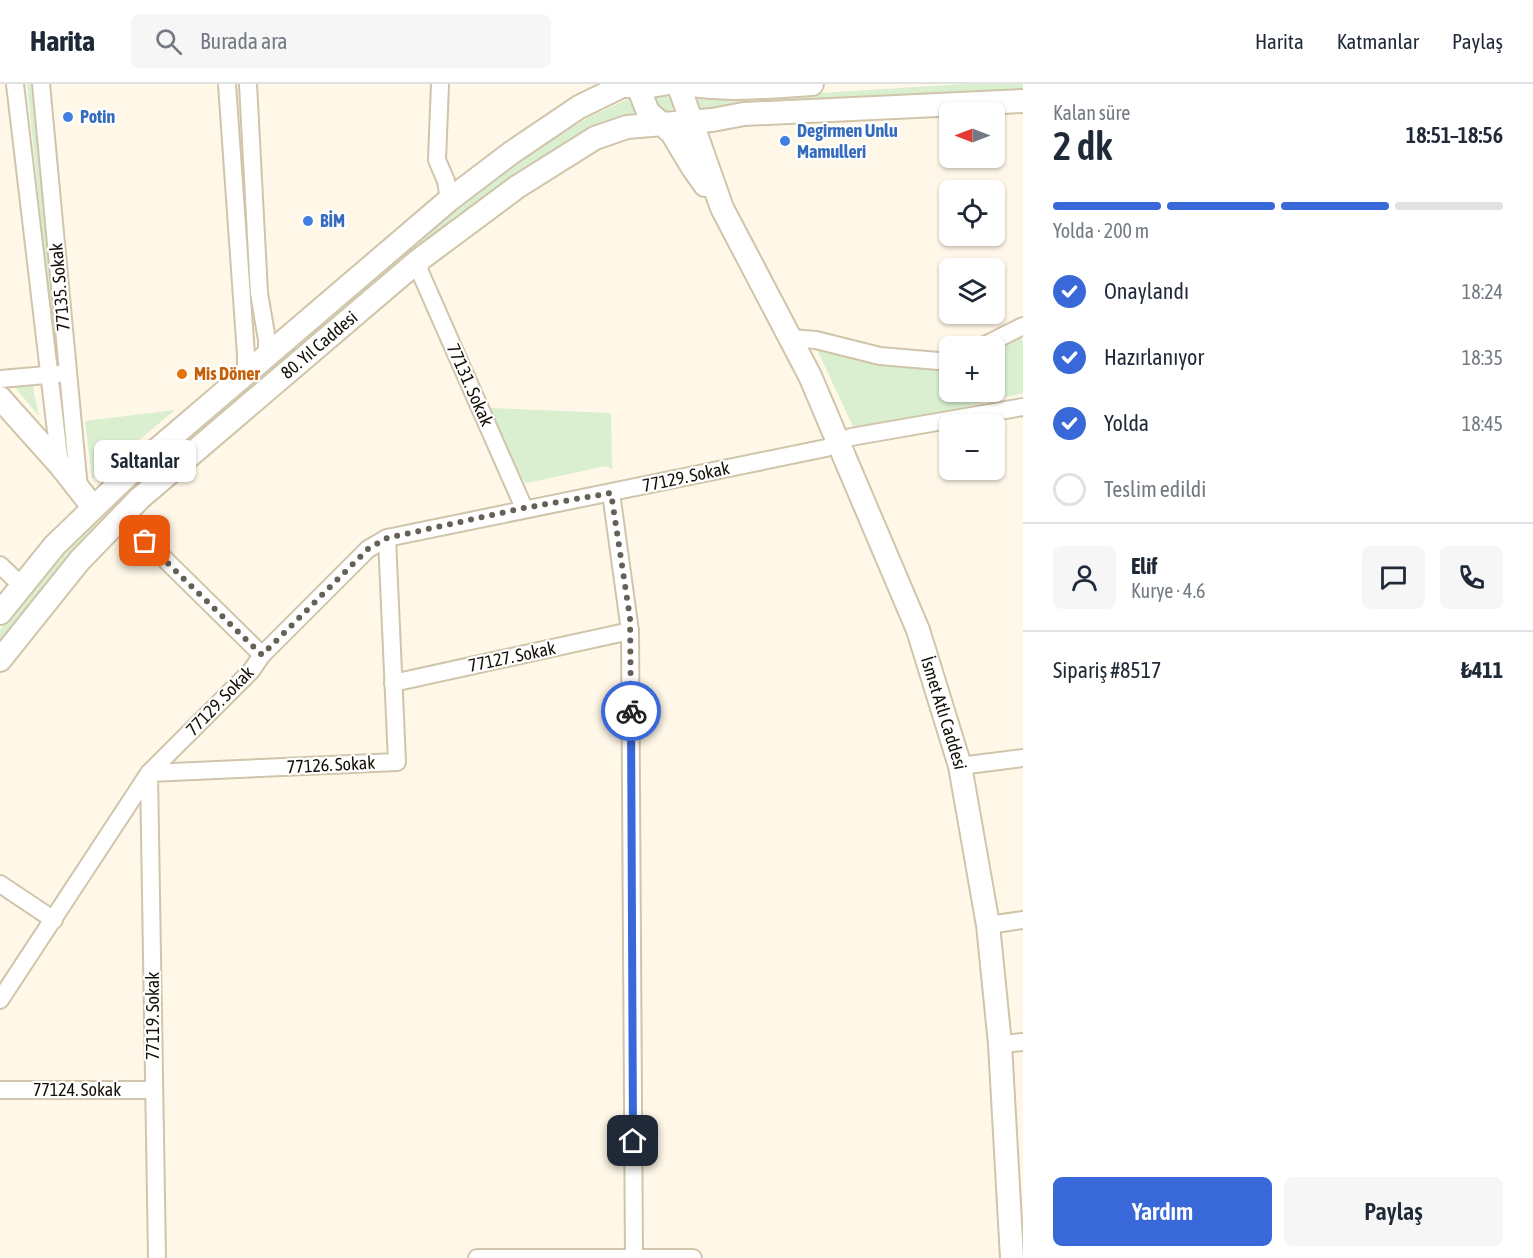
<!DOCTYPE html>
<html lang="tr">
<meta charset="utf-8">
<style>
:root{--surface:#fff;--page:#f6f6f7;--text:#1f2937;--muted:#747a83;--line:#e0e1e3;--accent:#3968d8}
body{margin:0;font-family:"Asap Condensed",sans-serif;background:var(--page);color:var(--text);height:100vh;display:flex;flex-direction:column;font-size:22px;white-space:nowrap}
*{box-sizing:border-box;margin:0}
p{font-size:20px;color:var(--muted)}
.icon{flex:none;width:33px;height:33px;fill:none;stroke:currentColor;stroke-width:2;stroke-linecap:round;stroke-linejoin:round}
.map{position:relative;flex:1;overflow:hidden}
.panel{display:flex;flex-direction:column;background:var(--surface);width:510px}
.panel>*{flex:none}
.needle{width:39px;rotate:270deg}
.buttons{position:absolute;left:939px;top:18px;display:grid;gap:12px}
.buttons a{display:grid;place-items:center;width:66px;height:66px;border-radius:9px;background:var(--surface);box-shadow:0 2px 4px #0004;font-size:30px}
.pin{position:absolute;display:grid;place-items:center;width:51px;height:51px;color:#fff;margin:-26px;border-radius:12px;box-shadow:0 3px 9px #0006}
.courier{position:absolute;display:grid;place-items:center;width:60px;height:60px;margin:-30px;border:4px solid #3968d8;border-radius:50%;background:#fff;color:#222;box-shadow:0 2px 8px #0007}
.bubble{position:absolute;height:42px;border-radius:9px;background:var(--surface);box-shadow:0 2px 4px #0004;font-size:20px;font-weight:600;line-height:42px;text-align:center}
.summary em{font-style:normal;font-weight:600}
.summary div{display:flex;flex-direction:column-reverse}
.summary{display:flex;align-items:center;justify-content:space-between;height:102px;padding:0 30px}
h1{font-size:39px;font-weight:600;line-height:45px}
.bar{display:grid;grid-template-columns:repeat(4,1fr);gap:9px 6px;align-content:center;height:72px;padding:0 30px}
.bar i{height:8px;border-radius:4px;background:var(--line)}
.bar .on{background:var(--accent)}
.bar p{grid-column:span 4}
.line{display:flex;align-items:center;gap:15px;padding:0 30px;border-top:2px solid var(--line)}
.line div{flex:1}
.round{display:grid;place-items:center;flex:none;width:63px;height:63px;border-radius:9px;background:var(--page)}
ol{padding:0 30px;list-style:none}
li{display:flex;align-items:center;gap:18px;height:66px}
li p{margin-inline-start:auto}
li .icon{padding:6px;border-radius:50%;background:var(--accent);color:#fff;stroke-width:4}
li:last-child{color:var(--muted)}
li i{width:33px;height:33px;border:3px solid var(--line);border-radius:50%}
.cta{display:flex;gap:12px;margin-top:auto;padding:12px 30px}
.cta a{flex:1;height:69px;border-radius:9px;background:var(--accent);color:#fff;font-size:24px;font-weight:600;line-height:69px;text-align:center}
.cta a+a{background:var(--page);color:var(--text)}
header{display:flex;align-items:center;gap:36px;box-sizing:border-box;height:84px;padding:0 30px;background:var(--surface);border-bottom:2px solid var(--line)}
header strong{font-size:28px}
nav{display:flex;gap:33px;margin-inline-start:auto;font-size:21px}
.search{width:420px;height:54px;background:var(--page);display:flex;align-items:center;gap:15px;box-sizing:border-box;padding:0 21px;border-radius:9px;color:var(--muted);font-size:22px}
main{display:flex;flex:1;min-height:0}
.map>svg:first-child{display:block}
.green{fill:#d9efcf}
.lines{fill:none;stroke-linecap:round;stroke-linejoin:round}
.street-casing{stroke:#d0c5aa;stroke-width:20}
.secondary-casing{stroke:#d0c5aa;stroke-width:26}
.street{stroke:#fff;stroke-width:16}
.secondary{stroke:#fff;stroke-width:22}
.done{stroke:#666156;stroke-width:6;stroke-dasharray:0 10.8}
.route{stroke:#3968d8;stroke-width:8}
.shop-dot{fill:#3f7fe0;stroke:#fff;stroke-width:2}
.food-dot{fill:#e8710a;stroke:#fff;stroke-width:2}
.labels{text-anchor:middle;stroke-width:4.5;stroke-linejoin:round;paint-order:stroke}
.shop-label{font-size:18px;font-weight:bold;fill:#366cbe;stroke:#fff;text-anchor:start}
.street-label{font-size:18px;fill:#141007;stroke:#fff}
.food-label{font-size:18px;font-weight:bold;fill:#c56008;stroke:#fff;text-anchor:start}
</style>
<header>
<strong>Harita</strong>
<div class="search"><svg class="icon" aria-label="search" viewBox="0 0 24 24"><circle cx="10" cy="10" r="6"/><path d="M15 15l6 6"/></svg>Burada ara</div>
<nav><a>Harita</a><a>Katmanlar</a><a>Paylaş</a></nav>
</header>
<main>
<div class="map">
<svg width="1023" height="1174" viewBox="0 0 1023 1174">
<rect width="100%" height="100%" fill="#fff8e8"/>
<g class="green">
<polygon points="31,0 60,283 56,283 27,1"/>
<polygon points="964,0 1023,0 1023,6 701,31 693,10 773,12"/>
<path d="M658,9h14l3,13c-4,6 -9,7 -15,5l-6,-12z"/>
<polygon points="632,13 639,31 588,45 521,85 438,147 333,236 0,560 0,546 78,450 145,387 434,140 518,78 587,34"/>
<polygon points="1021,253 1023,259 1023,309 952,326 854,345 816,263 949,284 950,308 994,308 995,266"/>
<polygon points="32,299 39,332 12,300"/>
<polygon points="490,324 611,329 612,385 606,382 527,399 523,397"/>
<polygon points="175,326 92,395 85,337"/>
</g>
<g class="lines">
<defs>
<g id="street">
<polyline points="15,0 60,381"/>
<polyline points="41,0 79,405"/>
<polyline points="227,0 246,271 246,288"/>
<polyline points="248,0 259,209 267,256 267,271"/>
<polyline points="440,0 437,76 446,97 449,116"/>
<polyline points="419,176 420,188 524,424"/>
<polyline points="791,254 816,256 880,272 950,278"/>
<polyline points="983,262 1023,242"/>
<polyline points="0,295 58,290"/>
<polyline points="611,409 630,547 634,1173"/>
<polyline points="122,433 262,571"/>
<polyline points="0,481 22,502"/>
<polyline points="393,599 630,547"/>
<polyline points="960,682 1023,674"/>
<polyline points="0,800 54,836"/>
<polyline points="988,841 1023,836"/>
<polyline points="0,916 149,689 251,587 262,571 368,465 387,454 826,364 851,353 1023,323"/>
<polyline points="1000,960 1023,958"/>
<polyline points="0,1006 153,1006"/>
<polyline points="157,1174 149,689 397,678 387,454"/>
<polyline points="477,1174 693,1174"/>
</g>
<g id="secondary">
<polyline points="637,0 648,28 672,49 693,84 705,101"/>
<path id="s1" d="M675,0l5,5 42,119 88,168 108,254 42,136 28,159 12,119 12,214"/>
<path d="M684,0c42,7 85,3 128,0"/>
<polyline points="0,314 60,381 93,423"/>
<polyline points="0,529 55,461 132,387 449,116 511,69 579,23 622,2 651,2 663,0"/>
<path id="s2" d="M0,576l80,-100 60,-62 279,-238 98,-73 78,-49 32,-11 85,-7 32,-6 279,-13"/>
</g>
</defs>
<use href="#street" class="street-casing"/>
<use href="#secondary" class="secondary-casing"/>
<use href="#street" class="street"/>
<use href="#secondary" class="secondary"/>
</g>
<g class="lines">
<polyline class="done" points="145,457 262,571 368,465 387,454 524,424 611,409 630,534 631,627"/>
<polyline class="route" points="631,627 633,1057"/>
</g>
<g class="shop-dot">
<circle cx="68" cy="33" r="6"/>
<circle cx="785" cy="57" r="6"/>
<circle cx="308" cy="137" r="6"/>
</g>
<circle class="food-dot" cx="182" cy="290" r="6"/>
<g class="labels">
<g class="shop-label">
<text x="80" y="39">Potin</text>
<text x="797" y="53">Degirmen Unlu<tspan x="797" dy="21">Mamulleri</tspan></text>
<text x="320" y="143">BİM</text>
</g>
<g class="street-label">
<text transform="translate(60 203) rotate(-95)" y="6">77135. Sokak</text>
<text dy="6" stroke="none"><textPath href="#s2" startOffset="450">80. Yıl Caddesi</textPath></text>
<text transform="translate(470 301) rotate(66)" y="6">77131. Sokak</text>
<text transform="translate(686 393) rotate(-12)" y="6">77129. Sokak</text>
<text transform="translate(512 573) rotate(-12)" y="6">77127. Sokak</text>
<text transform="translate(220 617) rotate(-46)" y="6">77129. Sokak</text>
<text dy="6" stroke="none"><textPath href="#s1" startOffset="686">İsmet Atlı Caddesi</textPath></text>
<text transform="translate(331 681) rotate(-3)" y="6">77126. Sokak</text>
<text transform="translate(153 932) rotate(-90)" y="6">77119. Sokak</text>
<text x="77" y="1012">77124. Sokak</text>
</g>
<g class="food-label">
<text x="194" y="296">Mis Döner</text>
</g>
</g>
</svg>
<div class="buttons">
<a><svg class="needle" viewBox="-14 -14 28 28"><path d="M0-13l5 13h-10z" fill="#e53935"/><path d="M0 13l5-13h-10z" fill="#747a83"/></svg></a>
<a><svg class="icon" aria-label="locate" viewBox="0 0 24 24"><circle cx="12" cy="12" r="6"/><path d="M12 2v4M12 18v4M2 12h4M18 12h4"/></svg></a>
<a><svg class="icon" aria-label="layers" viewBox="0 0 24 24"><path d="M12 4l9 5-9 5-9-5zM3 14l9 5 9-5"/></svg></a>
<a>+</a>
<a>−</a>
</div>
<div class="pin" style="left:145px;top:457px;background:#ea580c"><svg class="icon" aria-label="bag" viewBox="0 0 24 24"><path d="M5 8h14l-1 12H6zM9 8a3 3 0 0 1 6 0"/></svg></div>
<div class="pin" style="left:633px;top:1057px;background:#1f2937"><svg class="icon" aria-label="home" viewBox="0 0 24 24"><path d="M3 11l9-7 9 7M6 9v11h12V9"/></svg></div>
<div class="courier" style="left:631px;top:627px"><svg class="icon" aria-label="bike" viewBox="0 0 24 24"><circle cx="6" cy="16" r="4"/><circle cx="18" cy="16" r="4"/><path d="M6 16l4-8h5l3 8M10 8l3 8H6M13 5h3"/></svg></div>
<div class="bubble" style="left:94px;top:356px;width:102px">Saltanlar</div>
</div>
<section class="panel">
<div class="summary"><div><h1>2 dk</h1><p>Kalan süre</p></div><em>18:51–18:56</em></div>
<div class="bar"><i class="on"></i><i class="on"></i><i class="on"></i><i></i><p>Yolda · 200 m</p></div>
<ol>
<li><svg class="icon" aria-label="check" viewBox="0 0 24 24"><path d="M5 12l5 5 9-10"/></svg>Onaylandı<p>18:24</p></li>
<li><svg class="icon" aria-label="check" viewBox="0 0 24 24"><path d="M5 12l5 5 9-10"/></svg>Hazırlanıyor<p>18:35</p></li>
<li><svg class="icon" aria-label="check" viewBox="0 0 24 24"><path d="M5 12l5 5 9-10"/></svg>Yolda<p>18:45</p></li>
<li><i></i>Teslim edildi</li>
</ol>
<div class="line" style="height:108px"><a class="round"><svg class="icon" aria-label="person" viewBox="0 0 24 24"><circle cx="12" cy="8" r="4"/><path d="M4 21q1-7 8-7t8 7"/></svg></a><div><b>Elif</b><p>Kurye · 4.6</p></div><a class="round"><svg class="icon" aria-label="chat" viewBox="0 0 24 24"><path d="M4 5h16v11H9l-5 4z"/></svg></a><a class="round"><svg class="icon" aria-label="phone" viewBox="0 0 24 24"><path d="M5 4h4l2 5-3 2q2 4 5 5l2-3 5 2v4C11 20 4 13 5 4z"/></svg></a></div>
<div class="line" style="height:78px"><div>Sipariş #8517</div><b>₺411</b></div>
<div class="cta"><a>Yardım</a><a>Paylaş</a></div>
</section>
</main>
